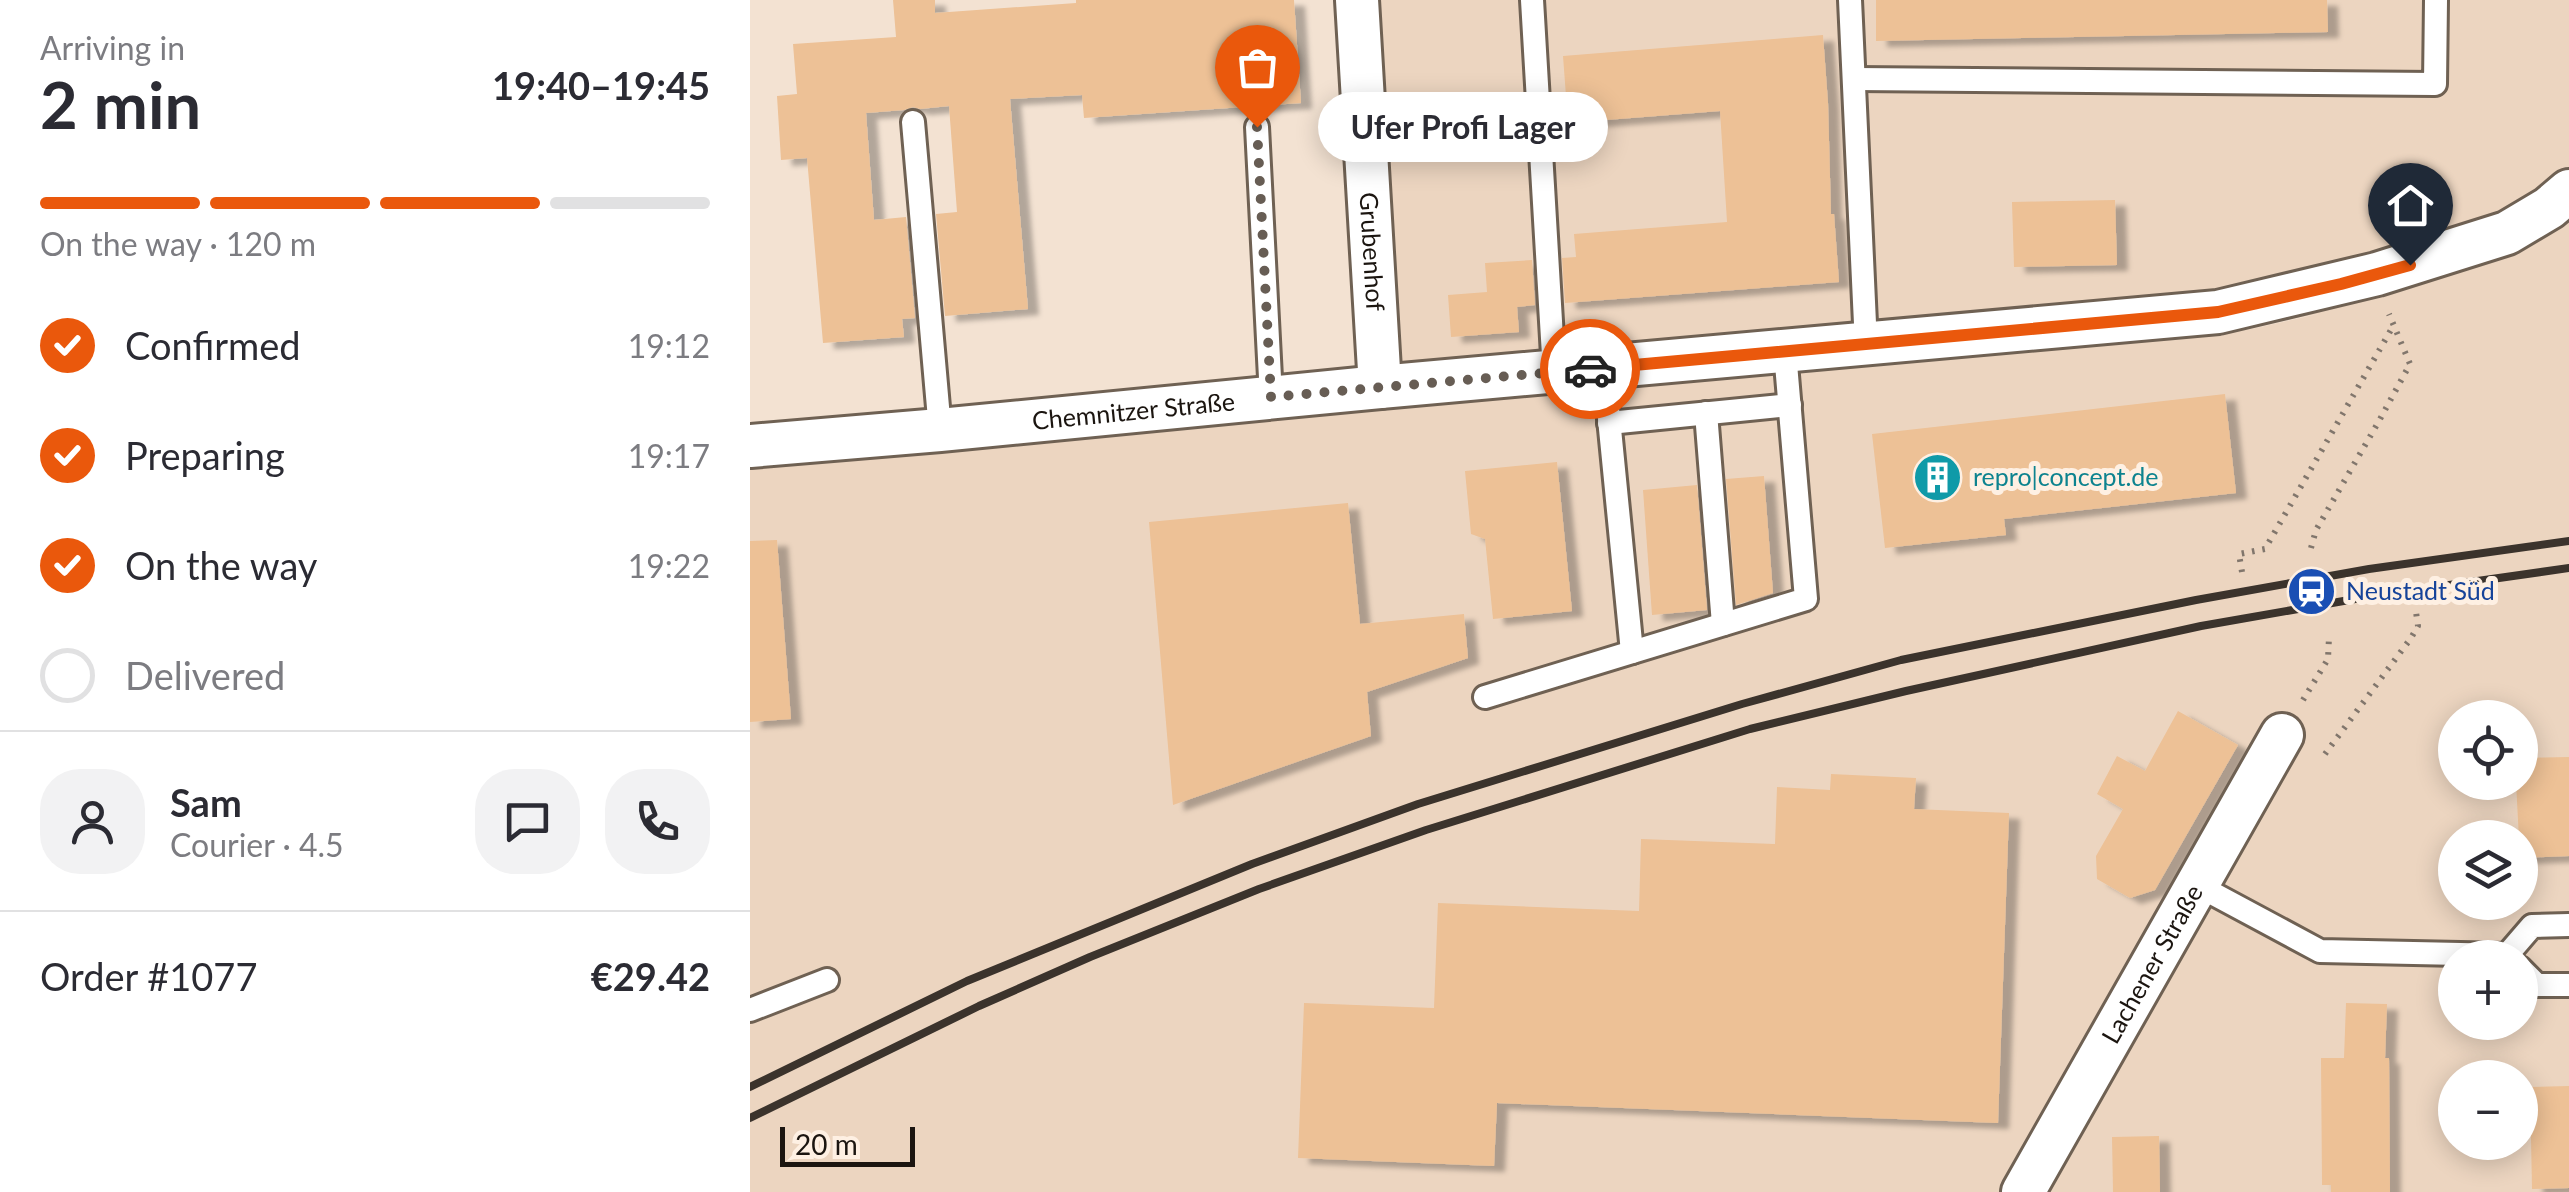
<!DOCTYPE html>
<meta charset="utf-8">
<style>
:root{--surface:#fff;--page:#f2f2f3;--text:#2b2b33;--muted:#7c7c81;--line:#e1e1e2;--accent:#ea580c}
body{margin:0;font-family:Lato,sans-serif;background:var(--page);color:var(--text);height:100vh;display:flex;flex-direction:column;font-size:38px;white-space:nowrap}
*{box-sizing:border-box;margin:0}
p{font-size:32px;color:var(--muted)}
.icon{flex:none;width:55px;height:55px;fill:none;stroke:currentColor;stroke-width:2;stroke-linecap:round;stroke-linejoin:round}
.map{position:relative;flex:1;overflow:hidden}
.details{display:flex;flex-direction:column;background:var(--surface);width:750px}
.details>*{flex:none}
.buttons{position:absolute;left:1688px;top:700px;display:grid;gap:20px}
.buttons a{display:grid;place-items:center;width:100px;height:100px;border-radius:50%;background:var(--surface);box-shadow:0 5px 25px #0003;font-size:50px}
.scale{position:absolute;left:30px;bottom:25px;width:135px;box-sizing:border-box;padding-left:10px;border:5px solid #1b1510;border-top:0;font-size:28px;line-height:35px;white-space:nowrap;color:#1b1510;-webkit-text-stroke:8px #fef0e3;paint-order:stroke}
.pin{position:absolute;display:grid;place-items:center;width:85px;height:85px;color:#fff;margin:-102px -42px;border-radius:50% 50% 50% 0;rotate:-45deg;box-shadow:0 0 10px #0007}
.pin .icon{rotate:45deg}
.courier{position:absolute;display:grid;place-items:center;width:100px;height:100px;margin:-50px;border:8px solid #ea580c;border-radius:50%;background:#fff;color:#222;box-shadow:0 2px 12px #0007}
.bubble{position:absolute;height:70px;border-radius:35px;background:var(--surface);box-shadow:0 5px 25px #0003;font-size:32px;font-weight:700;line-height:70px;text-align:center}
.overview em{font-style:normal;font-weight:700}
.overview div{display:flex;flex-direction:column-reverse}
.overview{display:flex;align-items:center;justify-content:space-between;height:170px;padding:0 40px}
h1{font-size:65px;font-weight:700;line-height:75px}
.bar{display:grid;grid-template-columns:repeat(4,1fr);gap:15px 10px;align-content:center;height:120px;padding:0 40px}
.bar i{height:12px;border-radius:8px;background:var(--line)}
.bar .active{background:var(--accent)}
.bar p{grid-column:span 4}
.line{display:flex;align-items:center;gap:25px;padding:0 40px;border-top:2px solid var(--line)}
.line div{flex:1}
.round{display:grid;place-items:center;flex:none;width:105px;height:105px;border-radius:40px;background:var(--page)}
ol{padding:0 40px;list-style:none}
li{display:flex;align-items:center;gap:30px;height:110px}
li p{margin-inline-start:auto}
li .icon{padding:10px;border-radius:50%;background:var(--accent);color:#fff;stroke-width:4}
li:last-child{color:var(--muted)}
li i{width:55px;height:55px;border:5px solid var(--line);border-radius:50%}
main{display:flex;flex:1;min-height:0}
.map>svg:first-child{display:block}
.built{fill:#ecd5c0;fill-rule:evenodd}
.building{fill:#edc196;filter:url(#shadow)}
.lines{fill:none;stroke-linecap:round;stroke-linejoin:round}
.lane-casing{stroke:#6f6153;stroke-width:28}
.street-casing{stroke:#6f6153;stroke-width:48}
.path{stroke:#81766c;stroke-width:6;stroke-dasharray:2.5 8;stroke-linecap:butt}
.lane{stroke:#fff;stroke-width:22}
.street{stroke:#fff;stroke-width:42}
.rail{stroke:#3b332c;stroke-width:8}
.done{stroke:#675d54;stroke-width:10;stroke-dasharray:0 18}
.route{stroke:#ea580c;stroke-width:12}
.labels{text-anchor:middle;stroke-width:10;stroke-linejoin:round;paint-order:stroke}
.street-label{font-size:25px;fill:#1b1510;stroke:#fef0e3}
.culture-label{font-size:25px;fill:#0d838f;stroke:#fef0e3;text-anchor:start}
.transit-label{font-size:25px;fill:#164399;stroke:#fef0e3;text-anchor:start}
</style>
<main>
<section class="details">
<div class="overview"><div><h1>2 min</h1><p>Arriving in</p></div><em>19:40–19:45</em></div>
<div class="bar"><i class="active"></i><i class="active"></i><i class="active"></i><i></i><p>On the way · 120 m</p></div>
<ol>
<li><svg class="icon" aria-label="check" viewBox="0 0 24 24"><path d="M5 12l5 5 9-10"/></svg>Confirmed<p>19:12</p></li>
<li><svg class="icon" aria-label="check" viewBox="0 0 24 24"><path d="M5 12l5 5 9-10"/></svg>Preparing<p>19:17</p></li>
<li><svg class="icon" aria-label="check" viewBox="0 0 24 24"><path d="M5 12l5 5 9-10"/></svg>On the way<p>19:22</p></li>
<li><i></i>Delivered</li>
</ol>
<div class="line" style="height:180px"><a class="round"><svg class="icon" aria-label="person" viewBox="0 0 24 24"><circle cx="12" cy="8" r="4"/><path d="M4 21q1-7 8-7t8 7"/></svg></a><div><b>Sam</b><p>Courier · 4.5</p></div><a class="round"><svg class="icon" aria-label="chat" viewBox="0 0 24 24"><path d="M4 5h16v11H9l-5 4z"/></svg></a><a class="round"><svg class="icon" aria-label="phone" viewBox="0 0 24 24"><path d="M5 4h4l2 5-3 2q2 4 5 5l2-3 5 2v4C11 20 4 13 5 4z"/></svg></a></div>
<div class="line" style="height:130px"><div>Order #1077</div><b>€29.42</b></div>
</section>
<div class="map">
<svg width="1819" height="1192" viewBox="0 0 1819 1192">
<defs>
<filter id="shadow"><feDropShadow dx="11" dy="6" stdDeviation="2.5" flood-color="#0004"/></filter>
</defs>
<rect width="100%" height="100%" fill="#f3e2d2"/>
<path class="built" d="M607,0h1212v1192h-1819v-724l1502,-139 66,-15 -66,12 -386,19 -486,42zM1705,718h65v64h-65zM1705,838h65v64h-65zM1705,958h65v64h-65zM1705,1078h65v64h-65z"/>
<g class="building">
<polygon points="143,0 185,0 185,13 326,3 326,0 544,0 551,103 334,118 332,95 260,99 278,309 195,316 186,214 207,212 199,106 170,109 163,107 154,110 116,113 124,220 156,217 165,318 152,319 154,337 73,343 57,158 31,160 27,96 47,94 43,44 146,37"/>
<polygon points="1126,0 1577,0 1578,32 1126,41"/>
<polygon points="1073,35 1078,103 1081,214 1084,214 1089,282 815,303 812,258 826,257 824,234 977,222 970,111 818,123 813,56"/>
<polygon points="1365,200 1367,265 1264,267 1262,202"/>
<polygon points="782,260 785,305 767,307 769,332 701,337 698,295 737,292 735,263"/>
<polygon points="1475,394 1486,493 1254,519 1256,535 1135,548 1122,434"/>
<polygon points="807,462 822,611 743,619 735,539 721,534 715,471"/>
<polygon points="1014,476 1023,593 986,605 976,479"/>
<polygon points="947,485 957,610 902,615 893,490"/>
<polygon points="598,503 610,624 714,614 718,658 617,692 621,736 423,805 399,522"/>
<polygon points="27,540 41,719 0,722 0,541"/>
<polygon points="1428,711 1488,745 1405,890 1380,898 1347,879 1346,856 1373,809 1347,794 1367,756 1395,771"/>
<polygon points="1819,757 1819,856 1770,858 1766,782 1770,782 1770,758"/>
<polygon points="1081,774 1166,778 1164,809 1259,813 1248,1123 747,1103 744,1166 548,1158 554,1003 684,1008 688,903 889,911 891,839 1025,844 1027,787 1080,790"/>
<polygon points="1596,1003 1637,1004 1635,1058 1639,1058 1640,1192 1581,1192 1581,1185 1572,1185 1571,1058 1594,1058"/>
<polygon points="1819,1086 1819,1188 1782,1189 1780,1087"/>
<polygon points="1409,1136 1410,1192 1363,1192 1362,1137"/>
</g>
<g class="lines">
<defs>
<g id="lane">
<polyline points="782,0 804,372"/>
<polyline points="1100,0 1116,345"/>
<polyline points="1105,79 1685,84 1686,0"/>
<polyline points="163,122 190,430"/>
<polyline points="507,127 521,397"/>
<polyline points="854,368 882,652"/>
<polyline points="956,413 973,624"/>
<polyline points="859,423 1040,405"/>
<polyline points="735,697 1056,599 1035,352"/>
<polyline points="1447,885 1570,951 1757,955 1760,958"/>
<polyline points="1757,955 1782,926 1819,925"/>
<polyline points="1770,968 1787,985 1819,985"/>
<polyline points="0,1010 77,980"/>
</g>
<g id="street">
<path id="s1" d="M607,0l23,387"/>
<path id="s2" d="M0,446l190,-16 440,-43 838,-75 159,-38 130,-41 42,-25 20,-17"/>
<path id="s3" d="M1273,1192l259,-457"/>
</g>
</defs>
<use href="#lane" class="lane-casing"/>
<use href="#street" class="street-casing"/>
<g class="path">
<polyline points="1561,548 1566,530 1629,421 1660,364 1639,314"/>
<polyline points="1492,572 1489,554 1515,549 1642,328"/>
<polyline points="1553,700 1578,659 1579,637"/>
<polyline points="1575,754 1661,638 1668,626 1666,612"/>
</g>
<use href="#lane" class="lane"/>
<use href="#street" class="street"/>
<g class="rail">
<polyline points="0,1087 217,981 502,864 668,804 992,704 1151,660 1446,600 1619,569 1819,541"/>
<polyline points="0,1118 229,1006 340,957 509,889 676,830 1000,729 1156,691 1451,626 1622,596 1819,568"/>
</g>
</g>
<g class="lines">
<polyline class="done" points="507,127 521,397 840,369"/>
<polyline class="route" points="840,369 1468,312 1591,284 1660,265"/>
</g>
<defs>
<symbol id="building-disc" viewBox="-11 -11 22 22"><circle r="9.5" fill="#0f9aa8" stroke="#fef0e3"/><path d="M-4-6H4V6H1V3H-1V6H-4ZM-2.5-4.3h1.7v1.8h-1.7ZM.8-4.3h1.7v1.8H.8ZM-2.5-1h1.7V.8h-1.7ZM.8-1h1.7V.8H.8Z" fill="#fff"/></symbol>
<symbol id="station-disc" viewBox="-11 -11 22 22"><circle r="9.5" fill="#1a4fb4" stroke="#fef0e3"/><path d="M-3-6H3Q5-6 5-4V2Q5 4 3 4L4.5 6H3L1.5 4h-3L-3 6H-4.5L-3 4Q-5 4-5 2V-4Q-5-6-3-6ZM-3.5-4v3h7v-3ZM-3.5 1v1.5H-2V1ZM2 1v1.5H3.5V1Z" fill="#fff"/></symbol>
</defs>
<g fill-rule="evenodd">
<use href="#building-disc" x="1160" y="450" width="55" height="55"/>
<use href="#station-disc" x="1534" y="564" width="55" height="55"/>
</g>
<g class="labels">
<g class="street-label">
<text dy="9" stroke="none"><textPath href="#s1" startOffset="252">Grubenhof</textPath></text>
<text dy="9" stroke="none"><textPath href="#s2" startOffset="385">Chemnitzer Straße</textPath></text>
<text dy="9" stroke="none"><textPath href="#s3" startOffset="262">Lachener Straße</textPath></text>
</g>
<g class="culture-label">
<text x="1223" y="486">repro|concept.de</text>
</g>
<g class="transit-label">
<text x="1596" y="600">Neustadt Süd</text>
</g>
</g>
</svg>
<div class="buttons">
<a><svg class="icon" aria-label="locate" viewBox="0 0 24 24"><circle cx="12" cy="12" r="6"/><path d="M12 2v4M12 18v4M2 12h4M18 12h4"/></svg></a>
<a><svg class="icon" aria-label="layers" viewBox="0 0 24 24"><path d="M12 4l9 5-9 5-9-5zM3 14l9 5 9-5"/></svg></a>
<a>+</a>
<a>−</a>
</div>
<div class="scale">20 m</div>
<div class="pin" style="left:507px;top:127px;background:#ea580c"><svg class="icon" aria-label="bag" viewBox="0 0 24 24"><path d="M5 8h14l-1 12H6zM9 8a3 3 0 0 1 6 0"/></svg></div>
<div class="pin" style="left:1660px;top:265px;background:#1f2937"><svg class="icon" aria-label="home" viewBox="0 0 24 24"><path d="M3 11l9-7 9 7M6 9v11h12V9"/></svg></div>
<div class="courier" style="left:840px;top:369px"><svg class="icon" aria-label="car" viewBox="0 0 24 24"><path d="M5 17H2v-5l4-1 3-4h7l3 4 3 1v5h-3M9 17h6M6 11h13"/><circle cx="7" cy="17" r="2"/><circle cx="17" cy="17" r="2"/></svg></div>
<div class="bubble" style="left:568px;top:92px;width:290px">Ufer Profi Lager</div>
</div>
</main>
